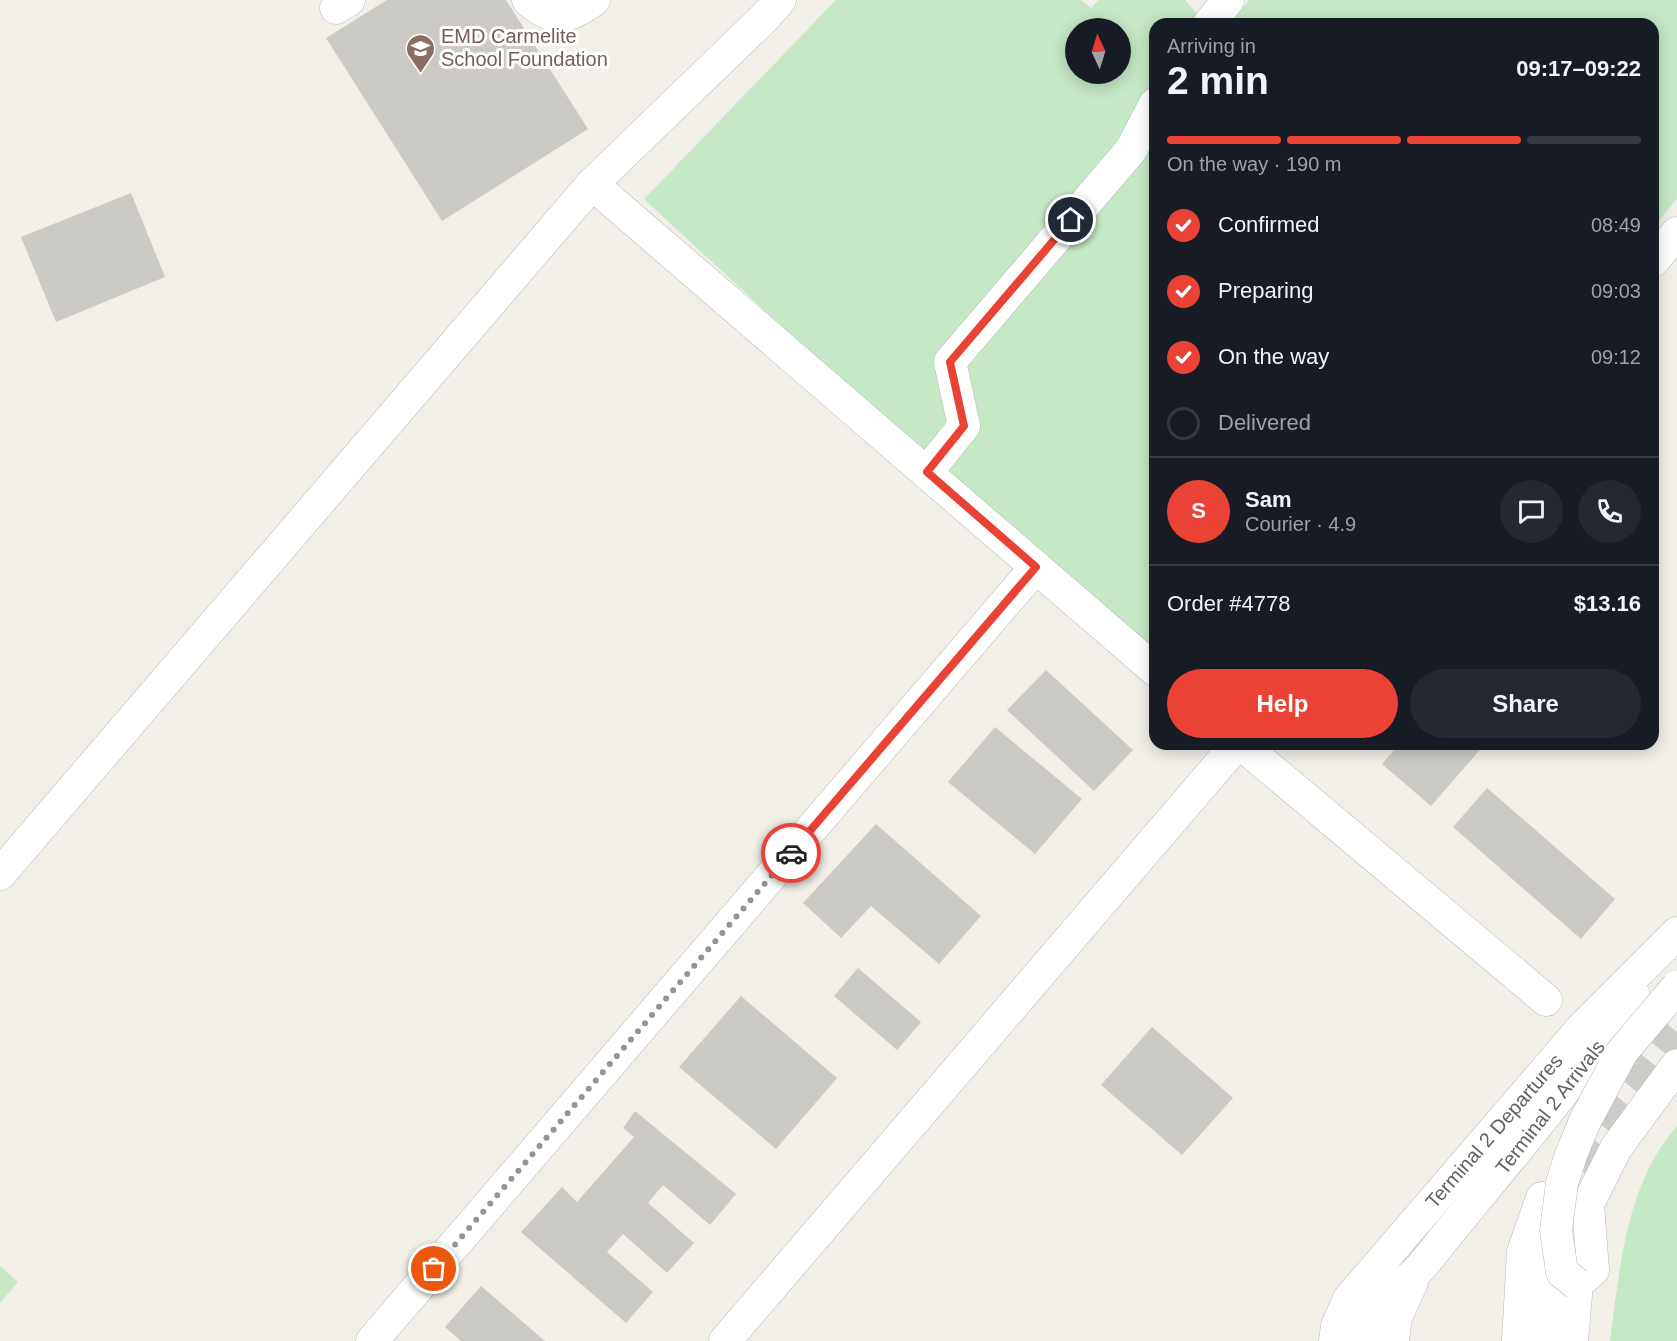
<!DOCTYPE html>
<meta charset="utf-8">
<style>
:root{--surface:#171b24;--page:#242831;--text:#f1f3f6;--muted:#9ea1a6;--line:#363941;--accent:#ea4335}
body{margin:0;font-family:Helvetica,sans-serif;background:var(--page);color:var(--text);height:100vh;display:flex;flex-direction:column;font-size:22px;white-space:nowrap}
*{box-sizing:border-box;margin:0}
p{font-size:20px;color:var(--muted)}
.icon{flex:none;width:33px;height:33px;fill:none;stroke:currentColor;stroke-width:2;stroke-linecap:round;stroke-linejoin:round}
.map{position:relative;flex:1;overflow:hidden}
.drawer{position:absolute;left:1149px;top:18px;width:510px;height:732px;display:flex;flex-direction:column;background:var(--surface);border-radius:18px;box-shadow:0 3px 15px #0003}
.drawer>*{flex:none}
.needle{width:39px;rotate:356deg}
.tools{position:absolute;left:1065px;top:18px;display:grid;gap:12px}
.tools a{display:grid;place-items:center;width:66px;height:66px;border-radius:50%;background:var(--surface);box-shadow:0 3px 15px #0003;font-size:30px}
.pin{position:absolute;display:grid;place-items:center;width:51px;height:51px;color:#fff;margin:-26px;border:3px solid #fff;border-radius:50%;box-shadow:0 2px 6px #0007}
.courier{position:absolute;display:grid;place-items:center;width:60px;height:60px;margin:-30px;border:4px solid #ea4335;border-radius:50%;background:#fff;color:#222;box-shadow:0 2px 8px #0007}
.summary em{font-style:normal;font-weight:600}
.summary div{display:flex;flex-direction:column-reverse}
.summary{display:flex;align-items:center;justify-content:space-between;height:102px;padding:0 18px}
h1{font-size:39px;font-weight:600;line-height:45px}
.bar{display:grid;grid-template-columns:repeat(4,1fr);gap:9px 6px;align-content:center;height:72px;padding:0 18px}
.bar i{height:8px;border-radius:4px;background:var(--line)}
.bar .on{background:var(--accent)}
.bar p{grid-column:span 4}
.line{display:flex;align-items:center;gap:15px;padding:0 18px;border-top:2px solid var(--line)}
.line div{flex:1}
.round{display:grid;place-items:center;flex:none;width:63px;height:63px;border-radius:32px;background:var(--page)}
ol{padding:0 18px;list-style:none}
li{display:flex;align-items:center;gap:18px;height:66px}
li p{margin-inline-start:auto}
li .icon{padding:6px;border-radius:50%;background:var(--accent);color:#fff;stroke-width:4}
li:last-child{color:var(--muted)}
li i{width:33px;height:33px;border:3px solid var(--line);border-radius:50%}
.cta{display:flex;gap:12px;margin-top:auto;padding:12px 18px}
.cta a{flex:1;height:69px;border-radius:36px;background:var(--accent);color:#fff;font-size:24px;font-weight:600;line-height:69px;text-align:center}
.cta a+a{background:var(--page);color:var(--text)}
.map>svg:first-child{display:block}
.green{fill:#c5e8c5;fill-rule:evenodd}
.building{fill:#cccac5}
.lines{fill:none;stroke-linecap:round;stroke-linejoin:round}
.minor-tunnel{stroke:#ccccc8;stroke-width:32;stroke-dasharray:32 16;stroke-linecap:butt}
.minor-casing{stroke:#b5b8bc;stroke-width:33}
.minor{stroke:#fff;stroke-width:32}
.minor-bridge-casing{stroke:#b5b8bc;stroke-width:33;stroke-linecap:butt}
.minor-bridge{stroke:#fff;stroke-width:32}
.done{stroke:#929495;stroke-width:6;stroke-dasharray:0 10.8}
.route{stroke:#ea4335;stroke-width:8}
.labels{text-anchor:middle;stroke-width:6;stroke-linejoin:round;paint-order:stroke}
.education-label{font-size:20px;fill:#785e54;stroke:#fff;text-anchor:start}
.street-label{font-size:20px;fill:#5f6368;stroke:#fff}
</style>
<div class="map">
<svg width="1677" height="1341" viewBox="0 0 1677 1341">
<rect width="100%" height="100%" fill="#f1efe8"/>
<g class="green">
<path d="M836,0h245l10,8 8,-8h86l21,24h-51v634l-191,-163 -320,-296zM1076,28h44v46h-44z"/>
<polygon points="1249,0 1677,0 1677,199 1653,227 1653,24 1230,24"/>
<path d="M1677,1126v215h-67c10,-74 16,-157 67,-215z"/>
<polygon points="0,1266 18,1282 0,1303"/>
</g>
<g class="building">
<polygon points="387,0 506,0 588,129 442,221 326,38"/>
<polygon points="131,193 165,277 56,322 21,237"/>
<polygon points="1046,670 1133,750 1094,791 1007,710"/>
<polygon points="995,727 1082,799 1035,854 948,782"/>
<polygon points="1399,744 1485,744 1431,806 1382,764"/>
<polygon points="1487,788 1615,899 1581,939 1453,827"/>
<polygon points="876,824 981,916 939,964 871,906 841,938 803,903"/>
<polygon points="858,968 921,1022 897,1050 834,996"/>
<polygon points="741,996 837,1078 776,1149 679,1067"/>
<polygon points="1152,1027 1233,1098 1182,1155 1101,1085"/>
<polygon points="635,1111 736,1194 710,1225 663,1185 648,1203 694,1243 667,1273 623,1234 607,1252 653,1292 626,1323 521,1232 562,1187 577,1202 634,1137 623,1128"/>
<polygon points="481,1286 545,1341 461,1341 445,1327"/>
</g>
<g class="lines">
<polyline class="minor-tunnel" points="1572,1163 1677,1032"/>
<defs>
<g id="minor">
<path d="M528,0c26,22 39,19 66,0"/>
<polyline points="336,8 349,0"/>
<polyline points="1209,24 1228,0"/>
<polyline points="592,184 1155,670"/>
<polyline points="1653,261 1677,233"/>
<polyline points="927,472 964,426 950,362 1131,150 1155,104"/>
<polyline points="1241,744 1546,1000"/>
<polyline points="0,874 592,184 764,18 780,0"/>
<polyline points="372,1341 1036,567"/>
<polyline points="725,1341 1237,744"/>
<polyline points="1335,1341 1337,1326 1349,1299 1583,1027 1677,933"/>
<path d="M1365,1341c7,-36 24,-44 49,-67 12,-11 22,-26 32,-38 65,-79 131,-157 188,-241"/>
<polyline points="1393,1341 1396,1317 1412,1282"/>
<polyline points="1518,1341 1523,1252 1542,1198"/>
<polyline points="1543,1341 1545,1263 1557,1223"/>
<polyline points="1572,1341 1577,1284 1593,1270 1588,1204 1616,1148 1677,1065"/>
</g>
</defs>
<use href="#minor" class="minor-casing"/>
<use href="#minor" class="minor"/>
<defs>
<polyline id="minor-bridge" points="1577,1284 1562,1272 1556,1230 1562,1183 1571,1155 1585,1121 1622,1052 1677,987"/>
</defs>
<use href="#minor-bridge" class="minor-bridge-casing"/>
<use href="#minor-bridge" class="minor-bridge"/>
</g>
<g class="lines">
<polyline class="done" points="434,1269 791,853"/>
<polyline class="route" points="791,853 1036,567 927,472 964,426 950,362 1071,220"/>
</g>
<defs>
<symbol id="school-pin" viewBox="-11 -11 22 30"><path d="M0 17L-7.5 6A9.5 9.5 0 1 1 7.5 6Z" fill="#8d6e63" stroke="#fff"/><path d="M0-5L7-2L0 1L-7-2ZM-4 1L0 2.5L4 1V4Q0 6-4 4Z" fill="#fff"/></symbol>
</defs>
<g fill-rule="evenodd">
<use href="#school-pin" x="404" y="32" width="33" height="45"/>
</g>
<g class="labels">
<g class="education-label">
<text x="441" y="43">EMD Carmelite<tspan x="441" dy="23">School Foundation</tspan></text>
</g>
<g class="street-label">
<text transform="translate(1550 1107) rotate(-52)" y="7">Terminal 2 Arrivals</text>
<text transform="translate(1494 1131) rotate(-49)" y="7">Terminal 2 Departures</text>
</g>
</g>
</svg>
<div class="tools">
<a><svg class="needle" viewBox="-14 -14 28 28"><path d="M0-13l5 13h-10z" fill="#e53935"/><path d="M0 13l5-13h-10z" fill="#9ea1a6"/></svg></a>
</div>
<div class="pin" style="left:434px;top:1269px;background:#ea580c"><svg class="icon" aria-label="bag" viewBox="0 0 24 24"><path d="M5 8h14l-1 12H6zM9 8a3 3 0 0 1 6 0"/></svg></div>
<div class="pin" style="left:1071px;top:220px;background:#1f2937"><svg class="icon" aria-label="home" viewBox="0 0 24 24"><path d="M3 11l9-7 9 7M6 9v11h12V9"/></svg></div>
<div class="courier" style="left:791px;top:853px"><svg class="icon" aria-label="car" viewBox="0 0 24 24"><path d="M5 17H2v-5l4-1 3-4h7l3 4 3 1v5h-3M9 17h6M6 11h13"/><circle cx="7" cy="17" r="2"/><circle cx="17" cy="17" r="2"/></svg></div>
<section class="drawer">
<div class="summary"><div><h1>2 min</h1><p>Arriving in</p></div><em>09:17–09:22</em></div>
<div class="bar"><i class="on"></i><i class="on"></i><i class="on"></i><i></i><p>On the way · 190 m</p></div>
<ol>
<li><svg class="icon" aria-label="check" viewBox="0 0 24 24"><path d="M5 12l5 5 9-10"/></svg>Confirmed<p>08:49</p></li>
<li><svg class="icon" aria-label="check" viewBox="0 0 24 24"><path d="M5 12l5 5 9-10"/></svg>Preparing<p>09:03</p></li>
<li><svg class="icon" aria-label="check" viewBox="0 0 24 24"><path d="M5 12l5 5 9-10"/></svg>On the way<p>09:12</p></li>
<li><i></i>Delivered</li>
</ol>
<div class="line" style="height:108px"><b class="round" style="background:var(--accent);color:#fff">S</b><div><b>Sam</b><p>Courier · 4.9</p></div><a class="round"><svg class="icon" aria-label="chat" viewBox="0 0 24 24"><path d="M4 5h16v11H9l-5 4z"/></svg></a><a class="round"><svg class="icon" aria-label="phone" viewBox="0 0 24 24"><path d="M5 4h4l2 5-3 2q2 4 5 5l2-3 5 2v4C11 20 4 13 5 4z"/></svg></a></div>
<div class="line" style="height:78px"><div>Order #4778</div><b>$13.16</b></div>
<div class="cta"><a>Help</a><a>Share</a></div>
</section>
</div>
